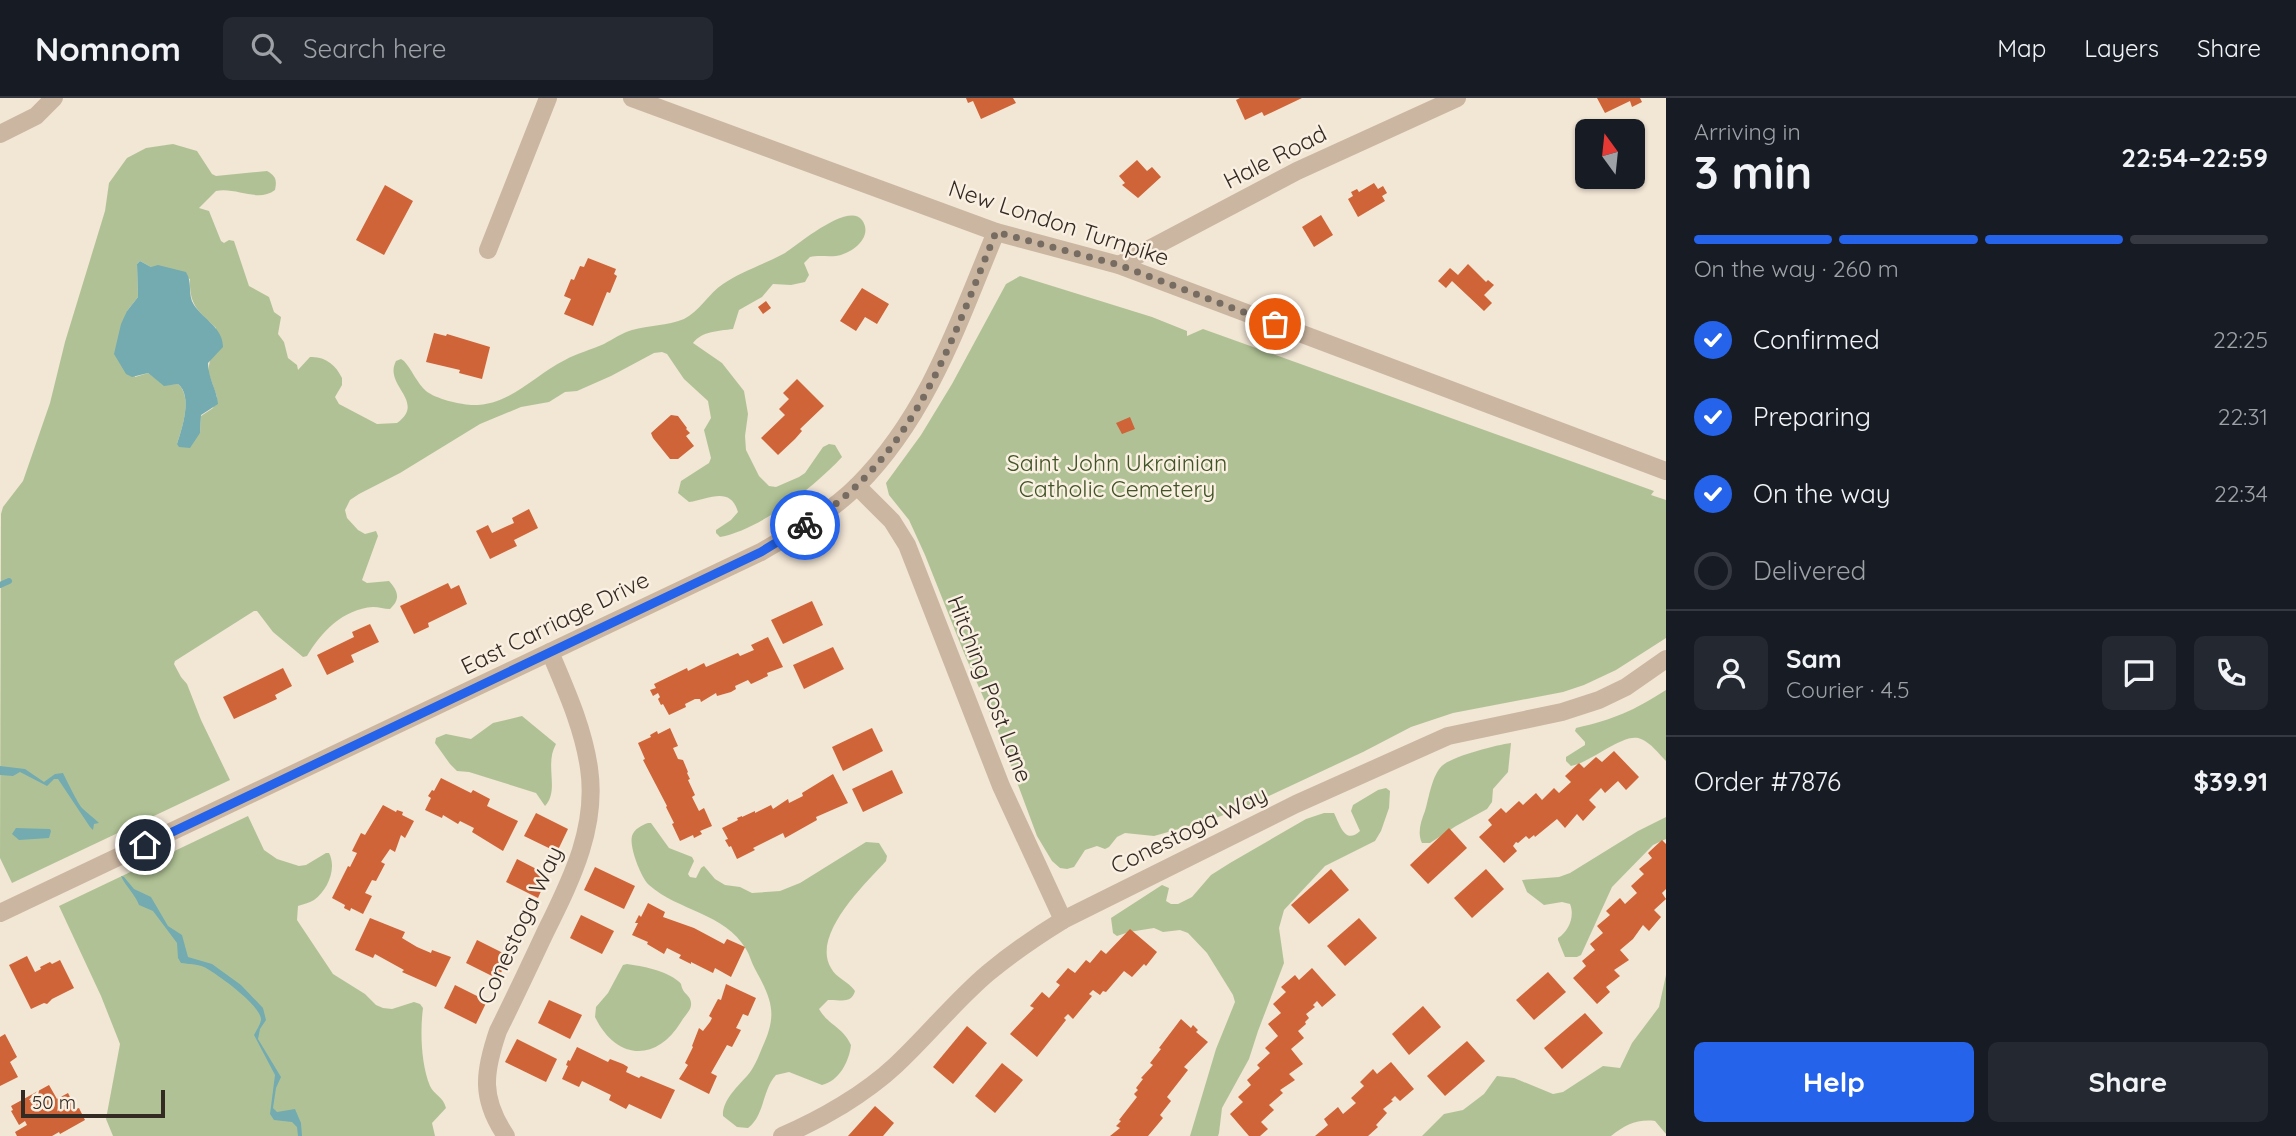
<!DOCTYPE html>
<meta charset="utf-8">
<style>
:root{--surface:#171b24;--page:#242831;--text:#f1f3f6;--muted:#9ea1a6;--line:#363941;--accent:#2563eb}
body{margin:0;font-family:Quicksand,sans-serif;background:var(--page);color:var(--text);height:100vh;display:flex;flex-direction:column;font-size:26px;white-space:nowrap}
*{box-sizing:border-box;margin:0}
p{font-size:23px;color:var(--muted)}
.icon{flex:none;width:38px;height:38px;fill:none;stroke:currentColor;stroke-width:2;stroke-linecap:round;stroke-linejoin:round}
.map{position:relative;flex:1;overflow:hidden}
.drawer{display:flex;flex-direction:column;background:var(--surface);width:630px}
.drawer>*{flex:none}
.needle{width:46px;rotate:345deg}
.controls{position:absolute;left:1575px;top:21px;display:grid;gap:14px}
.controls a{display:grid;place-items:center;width:70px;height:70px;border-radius:10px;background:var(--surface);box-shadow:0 2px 5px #0004;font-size:35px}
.scale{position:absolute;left:21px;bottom:18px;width:144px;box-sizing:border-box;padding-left:7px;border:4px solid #342a24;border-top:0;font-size:19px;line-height:24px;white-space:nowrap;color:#342a24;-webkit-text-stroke:5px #faf0e2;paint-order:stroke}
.pin{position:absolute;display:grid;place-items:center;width:60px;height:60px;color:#fff;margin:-30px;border:4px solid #fff;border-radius:50%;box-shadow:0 2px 7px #0007}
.courier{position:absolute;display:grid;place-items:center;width:70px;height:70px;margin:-35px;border:5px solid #2563eb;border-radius:50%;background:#fff;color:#222;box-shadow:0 2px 9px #0007}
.headline em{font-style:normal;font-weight:700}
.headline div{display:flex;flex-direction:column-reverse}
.headline{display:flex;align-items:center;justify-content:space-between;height:119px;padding:0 28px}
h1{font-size:46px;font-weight:700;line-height:52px}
.bar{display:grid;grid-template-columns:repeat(4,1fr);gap:10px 7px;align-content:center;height:84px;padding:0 28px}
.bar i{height:9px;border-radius:5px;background:var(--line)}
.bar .current{background:var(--accent)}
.bar p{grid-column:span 4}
.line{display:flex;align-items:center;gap:18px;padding:0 28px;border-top:2px solid var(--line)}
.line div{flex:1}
.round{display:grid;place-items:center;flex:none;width:74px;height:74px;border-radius:10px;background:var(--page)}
ol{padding:0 28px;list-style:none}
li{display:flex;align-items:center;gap:21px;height:77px}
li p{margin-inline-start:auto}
li .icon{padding:7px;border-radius:50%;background:var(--accent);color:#fff;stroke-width:4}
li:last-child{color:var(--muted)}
li i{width:38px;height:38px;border:4px solid var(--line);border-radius:50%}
.primary-button{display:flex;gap:14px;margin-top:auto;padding:14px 28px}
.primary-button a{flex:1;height:80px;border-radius:10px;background:var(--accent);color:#fff;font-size:28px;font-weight:700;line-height:80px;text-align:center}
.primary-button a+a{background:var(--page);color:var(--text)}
header{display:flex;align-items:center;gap:42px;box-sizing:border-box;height:98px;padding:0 35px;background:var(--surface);border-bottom:2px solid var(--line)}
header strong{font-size:33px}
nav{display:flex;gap:38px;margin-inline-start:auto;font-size:24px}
.search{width:490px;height:63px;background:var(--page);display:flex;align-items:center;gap:18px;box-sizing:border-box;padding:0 24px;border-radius:10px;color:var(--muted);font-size:26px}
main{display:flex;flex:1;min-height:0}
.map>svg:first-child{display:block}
.green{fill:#b0c295;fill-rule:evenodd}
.water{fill:#73abb1}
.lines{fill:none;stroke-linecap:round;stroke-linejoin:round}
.stream{stroke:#73abb1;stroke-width:6}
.building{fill:#ce6437}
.minor{stroke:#cbb6a1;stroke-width:18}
.tertiary{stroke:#cbb6a1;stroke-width:18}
.done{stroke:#766c62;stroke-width:7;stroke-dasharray:0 12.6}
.route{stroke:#2563eb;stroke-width:9}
.labels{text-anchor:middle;stroke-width:5;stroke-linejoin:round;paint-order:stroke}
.street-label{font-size:23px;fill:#342a24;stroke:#faf0e2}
.park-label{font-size:23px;fill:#415427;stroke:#faf0e2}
</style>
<header>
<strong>Nomnom</strong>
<div class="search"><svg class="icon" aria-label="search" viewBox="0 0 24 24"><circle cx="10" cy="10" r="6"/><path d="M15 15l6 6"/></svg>Search here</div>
<nav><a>Map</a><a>Layers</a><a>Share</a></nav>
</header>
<main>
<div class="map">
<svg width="1666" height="1038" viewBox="0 0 1666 1038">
<rect width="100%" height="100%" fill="#f2e6d5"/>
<g class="green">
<path d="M173,46l24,7 15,23 4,2 51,-5c9,5 10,9 8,19 -17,13 -38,-3 -59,1l-17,17 10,3 12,30 3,2 5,-3 5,1 15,45 20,11 5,15 7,5 -3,17 6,8 4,16 9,7 1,5 12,-13c15,-1 26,8 32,21v7l-7,12 4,7 38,20 20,-1c30,-22 -14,-37 -1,-62l5,-2 3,2c8,9 13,22 22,30 10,8 33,13 45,14 39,1 62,-29 94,-45 12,-7 26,-10 39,-16 9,-5 18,-11 28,-14 17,-5 35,-4 52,-11 15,-7 25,-26 39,-35 19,-13 42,-20 62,-31 14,-9 63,-51 77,-33 12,17 -10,34 -26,36 -9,1 -17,-1 -26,1l-6,6 5,12 -4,7 -14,3 -18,-1 -11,13 -23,13 -6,19c-14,2 -31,2 -40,14l29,20 22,28 4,23 -3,22 1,14 13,26 10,10 7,1 23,-10 6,-4 18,-26 6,-3 6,1 7,12c-28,30 -81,72 -122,80l-4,-4v-3l15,-10 7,-8c-8,-27 -30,-12 -49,-10l-11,-9 3,-12 28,-18 2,-5 -7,-28 7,-12 -3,-17 -24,-22 -17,-25 -5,-2 -8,1 -43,23 -34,15 -12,1 -16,10 -28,5 -41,17 -80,49 -41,21 -9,6 -5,10 2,8 11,12 7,4 11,-3 2,5 -16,44 5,3 22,-2c9,10 12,18 1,28 -6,0 -11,-2 -17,-2 -30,2 -52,25 -66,49l-4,1 -30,-25 -16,-21h-3l-79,50 -1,3 7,13 6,7 14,36 29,60 -218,103 -12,-25 1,-344 2,-7 20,-26 27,-78 15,-61 40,-131 4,-28 18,-25 19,-10zM140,163l11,6 39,12c-1,26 8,32 26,49l-8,43 9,26 -4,11 -12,8 -1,17 -23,11c5,-16 16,-47 1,-60l-14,1 -16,-12 -13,4 -8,-66 11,-14 -1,-33z"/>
<polygon points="1020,178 1152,219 1187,233 1187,238 1203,231 1654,393 1651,397 1666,402 1666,540 1616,572 1584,587 1563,594 1453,615 1411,629 1363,654 1256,704 1211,722 1154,738 1125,735 1117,739 1109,749 1105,751 1097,748 1085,752 1074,769 1067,771 1060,770 1052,763 1037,738 998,633 964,555 925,457 909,422 889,397 886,385 921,337 952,286 1006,186"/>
<path d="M1666,592v71c-7,-7 -15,-18 -25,-22 -16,-8 -49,23 -70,27l-5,-5v-4l19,-12v-3l-10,-11 1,-3c39,-9 57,-17 90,-38z"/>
<path d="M522,618l34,28c-12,21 4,46 -11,62l-9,-13 -67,-21 -12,-1 -7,-7 -15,-21 1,-5 10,-4 25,5 22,-16z"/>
<path d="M1511,645l-3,29 -15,17 -1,13 -5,7 -31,17 -26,17h-8c-5,-10 -1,-22 3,-32 4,-13 7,-37 18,-46 11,-9 53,-20 68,-22z"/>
<path d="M1386,690l4,3 -1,17 -8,23 -6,10 -50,25 -41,44 -5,18 5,35 -26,68 -9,28 -27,49 -3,25 -1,3h-28l26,-87 19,-47 -2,-7 -26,-42 -19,-20 -8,-3 -17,2 -9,-4 -25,4 -12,4 -4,-3 -2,-15 51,-33 7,3 -3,13 5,3h7l14,-7 19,-22 19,-12 76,-44 18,-6h10c6,12 11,32 26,18l-9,-20 2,-6 25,-15z"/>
<path d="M248,718l16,34 13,9 22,7 7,-1 20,-12h3c8,15 -1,37 -15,47 -5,3 -11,4 -16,6l-1,14 36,54 32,20 11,11 7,3 9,1 22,-7 6,2 3,4c-3,23 -2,56 7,78 4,9 13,10 16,22l-14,15 3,13h-322l-7,-17 14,-75 -19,-48 -42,-90z"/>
<path d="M1666,719v22l-13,6 -41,42 -31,68 -4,2h-12l-7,-17v-2c11,-7 17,-22 12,-34l-8,-2 -18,3 -17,-13 -5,-12 37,-3 11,-4 68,-42z"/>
<path d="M648,725h3l18,25 23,9 2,4 -6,13 2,3 6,1 5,-10 3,-2 11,13 10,6 15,2 12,6 28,-2 20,-8 66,-41 13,1 8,13 -1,5c-21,23 -75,74 -55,107 5,10 17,13 24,23 -4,14 -16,8 -27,9l-9,9c10,17 23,17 32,36 -2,17 -12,36 -29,40l-33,-13 -13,3c-14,15 -11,40 -28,53l-11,-1 -14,-11c-1,-15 14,-29 24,-40 7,-8 11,-18 15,-28 16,-34 10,-48 -7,-79 -4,-7 -5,-14 -9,-20 -21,-36 -68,-38 -97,-64 -8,-8 -20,-38 -17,-49 2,-7 10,-11 16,-13z"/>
<path d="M627,866c15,2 40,7 51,17 5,4 2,3 5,9 2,4 8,7 8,13 1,7 -7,13 -10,19 -25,41 -65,38 -86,-5l1,-10 12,-14 15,-28z"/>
<path d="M1666,877v159l-11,-13c-18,-2 -30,4 -44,15h-189l22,-22 19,-4 21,-16 13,-18 17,2 39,16 10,-2 40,-26 17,2 12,-25 27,-36z"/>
</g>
<g class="water">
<path d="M140,163l11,6 7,-2 28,7c7,11 1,22 8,33 10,15 29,23 29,42l-15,16c0,15 9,27 10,41l-17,11 -1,18 -10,15 -11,-1 -2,-3c5,-16 16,-48 1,-60l-14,2 -16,-13 -16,4 -6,-3 -12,-20 7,-30 6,-13 11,-14 -1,-33z"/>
<path d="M0,668l25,3 19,13 11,-8 8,-1c4,8 14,29 19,35 5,5 12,10 17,15l-5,1 -1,6 -3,-3 -32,-48h-4l-7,7 -27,-14 -7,4 -13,-1z"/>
<polygon points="16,730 50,731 51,733 49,740 19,742 12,736"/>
<path d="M121,778l3,1 10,12 17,8 17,29 14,9 6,22 24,7 29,21 22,23 3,12 -6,9 -2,10 23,38 -5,11 -3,20 4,4 18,-3 6,14 1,13h-4l-1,-9 -5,-5 -18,-2 -4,-6 5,-39 -21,-40c2,-4 6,-10 7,-15 1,-14 -45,-47 -57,-53 -7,-3 -15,-3 -23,-4l-3,-5 -1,-15 -24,-32 -14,-6c-4,-11 -13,-18 -18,-29z"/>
</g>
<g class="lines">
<polyline class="stream" points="0,487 9,483"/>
</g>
<g class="building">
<polygon points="966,0 1013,0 1016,5 981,21 973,3 968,5"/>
<polygon points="1240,0 1302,0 1264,18 1262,14 1245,22 1236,2"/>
<polygon points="1597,0 1640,0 1642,4 1632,9 1630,3 1605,15"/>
<polygon points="1137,62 1147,73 1152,69 1161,79 1138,100 1122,87 1125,85 1119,78"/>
<polygon points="1374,85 1378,91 1383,88 1387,95 1382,98 1385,103 1358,119 1348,101 1353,98 1351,94 1357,91 1359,94"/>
<polygon points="385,87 413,103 384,157 356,142"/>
<polygon points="1321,117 1333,137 1314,149 1302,129"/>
<polygon points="588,160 616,171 614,176 617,178 610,195 607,194 593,228 564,216 571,201 564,198 571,181 574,182 580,168 584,169"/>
<polygon points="1468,166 1486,184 1488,182 1494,187 1484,197 1492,205 1484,213 1452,183 1446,190 1438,183 1450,170 1458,177"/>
<polygon points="862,190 889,206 877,226 865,219 856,233 840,223"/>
<polygon points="766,203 771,210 763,216 758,209"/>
<polygon points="434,235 446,238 447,236 490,249 482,281 459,275 460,272 426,264"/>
<polygon points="797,281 824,308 800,331 802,333 795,341 778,357 761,340 785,317 779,311 789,301 783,295"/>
<polygon points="671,317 678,318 687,330 686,331 690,335 686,338 694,348 678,361 670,361 653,340 651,335"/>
<polygon points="1130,319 1135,331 1122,336 1116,325"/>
<polygon points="529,411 538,430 514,442 517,448 490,461 476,433 488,427 492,435 514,425 512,420"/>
<polygon points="448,485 451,491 459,487 467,506 428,525 429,529 414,536 400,508"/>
<polygon points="812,503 823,527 783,546 771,522"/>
<polygon points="370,526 379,544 351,557 354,564 327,577 317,557 354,539 352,534"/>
<polygon points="768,539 783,569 767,575 768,578 751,586 748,582 735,588 736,591 731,594 717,598 716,595 701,604 700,601 695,601 685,606 686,609 669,617 663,606 661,607 658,601 660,599 658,595 653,598 650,592 656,590 654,586 687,570 688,573 704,565 706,569 738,555 740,558 754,552 751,547"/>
<polygon points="833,549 844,571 804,591 793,567"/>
<polygon points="283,570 292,588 275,597 277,601 234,621 223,599"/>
<polygon points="670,630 678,648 673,650 678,661 683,662 688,674 687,675 690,681 688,682 695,697 692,699 699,713 704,710 712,728 700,733 702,736 694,740 693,737 680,743 672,726 674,725 666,709 667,708 643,662 645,661 638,645 651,639 650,637 657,633 658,636"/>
<polygon points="872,630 883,653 843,673 832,649"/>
<polygon points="1614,653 1639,679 1626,692 1618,683 1605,695 1601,690 1589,702 1596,709 1583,723 1577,716 1565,730 1557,721 1535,739 1534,737 1529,741 1526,738 1518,745 1516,744 1513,748 1517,753 1504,765 1479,739 1492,727 1488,722 1501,710 1506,715 1519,703 1523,707 1536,695 1542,702 1554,690 1559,695 1571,684 1565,678 1579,665 1584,670 1596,659 1602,664"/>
<polygon points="892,672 903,695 863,714 852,691"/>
<polygon points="833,676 848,705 816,719 817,722 785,740 783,735 753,750 755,752 737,761 731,748 729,749 725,742 728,741 722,730 738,722 737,720 742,718 742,719 755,713 755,715 771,707 773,711 788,701 789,705 803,698 802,695"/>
<polygon points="441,680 471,695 473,692 490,701 487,708 518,723 503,753 472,734 474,730 460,723 458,726 443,717 442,720 425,712 431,700 428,698 432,692 434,693"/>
<polygon points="383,707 396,714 397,712 403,714 402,717 414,723 405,740 401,737 395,754 390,751 381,764 385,766 376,783 372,782 365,795 372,798 363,816 351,810 350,813 344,810 345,807 332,800 348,768 350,769 357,755 352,753 361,735 365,737"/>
<polygon points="536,715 568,731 557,754 524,738"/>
<polygon points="1449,730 1467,750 1428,786 1410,767"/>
<polygon points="1662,742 1666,746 1666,791 1662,795 1666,801 1654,812 1661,819 1649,833 1643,827 1633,841 1620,852 1629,862 1614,872 1620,878 1606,889 1610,894 1597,906 1573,880 1586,868 1582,863 1595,852 1590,846 1603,835 1597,828 1610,817 1606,813 1620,800 1625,806 1637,795 1631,788 1644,776 1639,771 1652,760 1648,755"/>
<polygon points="517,761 548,777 538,800 506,784"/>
<polygon points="595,769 635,788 624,811 584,792"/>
<polygon points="1331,771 1349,792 1309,826 1291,807"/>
<polygon points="1486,771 1504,791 1472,820 1454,800"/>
<polygon points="648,805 665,814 663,819 694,830 724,846 727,841 745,849 731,879 715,870 713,875 691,864 691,866 679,860 681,857 667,850 664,856 647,846 648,844 632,837 638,825 635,825 639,817 641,819"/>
<polygon points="581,817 614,833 602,856 570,840"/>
<polygon points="370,820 405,834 402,840 417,849 431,855 432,852 451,859 436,889 402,874 404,872 375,856 373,860 355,852"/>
<polygon points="1359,820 1377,840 1345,868 1327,848"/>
<polygon points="1130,831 1157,854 1146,868 1144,866 1132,879 1124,873 1106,894 1103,893 1100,897 1093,892 1089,896 1092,898 1073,921 1068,916 1064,920 1066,922 1037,959 1010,936 1034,910 1030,908 1042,894 1049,900 1060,887 1056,884 1068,870 1075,875 1086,862 1090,865 1101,852 1106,856"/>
<polygon points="477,842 509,858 498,881 466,865"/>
<polygon points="27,858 35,874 41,871 40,869 50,864 52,866 60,862 74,890 52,901 47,906 44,905 31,911 9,867"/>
<polygon points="1312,870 1336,897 1322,909 1317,903 1313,907 1315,909 1306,916 1309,920 1305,924 1306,926 1298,933 1304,940 1291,951 1303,966 1289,976 1295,982 1280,992 1283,995 1269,1007 1274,1012 1261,1024 1268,1031 1260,1038 1249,1038 1230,1016 1243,1004 1238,999 1251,987 1247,982 1260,970 1257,967 1270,955 1265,950 1278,938 1268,926 1281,915 1273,906 1286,894 1281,889 1295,877 1299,882"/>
<polygon points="1548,874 1566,894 1534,922 1516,902"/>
<polygon points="726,886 756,900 748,918 743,916 736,930 741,932 732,949 727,947 711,975 717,978 709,996 679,981 688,967 685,965 693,949 692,948 699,930 703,933 710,924 712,920 709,918 718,901 721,902"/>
<polygon points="455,887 487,903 476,926 444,910"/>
<polygon points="549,902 582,917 570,941 538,925"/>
<polygon points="1423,908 1441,929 1409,957 1392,936"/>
<polygon points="1585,915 1603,935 1562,971 1544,950"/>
<polygon points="1181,921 1191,930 1193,927 1198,932 1196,934 1208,944 1184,969 1188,972 1167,999 1171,1003 1160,1017 1163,1020 1148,1038 1110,1038 1120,1030 1116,1028 1121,1023 1119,1022 1137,999 1134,996 1138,992 1136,990 1143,981 1141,980 1153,967 1150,965 1161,951 1159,950"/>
<polygon points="967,928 987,945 953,986 933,969"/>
<polygon points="5,936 17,959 10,964 18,979 0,988 0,939"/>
<polygon points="517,941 557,961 546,984 505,964"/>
<polygon points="1467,943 1485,963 1445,998 1427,978"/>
<polygon points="577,949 608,964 610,961 623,966 628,969 626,974 639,980 641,978 675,992 661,1021 629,1006 626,1011 609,1002 611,997 582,983 579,989 562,981 568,968 566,967 568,962 570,963"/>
<polygon points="1391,964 1414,991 1400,1003 1395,998 1391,1002 1393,1003 1383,1011 1387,1015 1376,1027 1378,1029 1368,1038 1315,1038 1328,1027 1324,1021 1338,1009 1343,1016 1356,1005 1351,1000 1364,988 1360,984 1373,971 1377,976"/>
<polygon points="1002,965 1023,982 995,1015 975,998"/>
<polygon points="49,987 57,1001 68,995 76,1011 79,1010 85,1022 60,1036 59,1034 52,1038 17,1038 15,1034 27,1027 25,1023 19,1027 11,1013 13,1012 11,1008"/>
<polygon points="875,1008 894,1025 883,1038 848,1038"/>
</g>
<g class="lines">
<g class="minor">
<polyline points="0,36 36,18 54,0"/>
<polyline points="488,152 548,0"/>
<polyline points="1119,167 1297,73 1457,0"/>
<polyline points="857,388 892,423 907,447 1001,688 1063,822"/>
<path d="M0,815l761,-361c34,-20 69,-39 97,-67 70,-70 101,-164 138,-253"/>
<path d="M506,1038c-26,-38 -22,-64 -8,-105 16,-32 31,-64 46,-96 26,-53 54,-106 45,-167 -6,-41 -23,-78 -39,-116"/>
<path d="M782,1038c40,-17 83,-42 114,-71 32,-30 59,-64 92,-92 24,-20 49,-37 75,-53l233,-116 152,-68 114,-24 37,-12 27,-13 40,-28"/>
</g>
<polyline class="tertiary" points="632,0 996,134 1119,167 1666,373"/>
</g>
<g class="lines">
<path class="done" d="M805,427c109,-65 146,-183 191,-293l123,33 156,59"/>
<polyline class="route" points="145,747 761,454 805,427"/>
</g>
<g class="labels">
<g class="street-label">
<text transform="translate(1275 59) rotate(-27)" y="8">Hale Road</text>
<text transform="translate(1059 125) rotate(18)" y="8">New London Turnpike</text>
<text transform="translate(555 525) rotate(-26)" y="8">East Carriage Drive</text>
<text transform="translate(990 591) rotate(69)" y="8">Hitching Post Lane</text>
<text transform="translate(1189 732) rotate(-26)" y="8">Conestoga Way</text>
<text transform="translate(520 827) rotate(-65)" y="8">Conestoga Way</text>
</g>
<g class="park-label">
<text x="1117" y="373">Saint John Ukrainian<tspan x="1117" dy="26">Catholic Cemetery</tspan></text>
</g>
</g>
</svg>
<div class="controls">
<a><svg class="needle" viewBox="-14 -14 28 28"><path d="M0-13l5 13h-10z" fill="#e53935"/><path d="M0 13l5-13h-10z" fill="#9ea1a6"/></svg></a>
</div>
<div class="scale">50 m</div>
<div class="pin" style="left:1275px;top:226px;background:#ea580c"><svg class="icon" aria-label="bag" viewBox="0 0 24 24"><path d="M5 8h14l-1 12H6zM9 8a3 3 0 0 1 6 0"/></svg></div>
<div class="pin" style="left:145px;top:747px;background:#1f2937"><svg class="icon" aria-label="home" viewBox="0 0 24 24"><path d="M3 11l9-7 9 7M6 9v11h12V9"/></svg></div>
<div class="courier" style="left:805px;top:427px"><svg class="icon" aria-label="bike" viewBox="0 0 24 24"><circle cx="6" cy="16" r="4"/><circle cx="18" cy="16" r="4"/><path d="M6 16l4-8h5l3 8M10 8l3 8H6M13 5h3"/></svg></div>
</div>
<section class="drawer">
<div class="headline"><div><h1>3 min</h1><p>Arriving in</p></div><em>22:54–22:59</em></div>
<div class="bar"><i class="current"></i><i class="current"></i><i class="current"></i><i></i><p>On the way · 260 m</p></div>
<ol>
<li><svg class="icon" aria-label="check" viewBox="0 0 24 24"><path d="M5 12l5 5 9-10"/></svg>Confirmed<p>22:25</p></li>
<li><svg class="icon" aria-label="check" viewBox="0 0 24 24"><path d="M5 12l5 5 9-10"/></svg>Preparing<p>22:31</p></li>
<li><svg class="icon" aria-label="check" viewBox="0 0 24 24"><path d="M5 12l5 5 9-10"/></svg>On the way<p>22:34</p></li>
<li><i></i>Delivered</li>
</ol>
<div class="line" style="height:126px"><a class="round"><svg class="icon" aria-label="person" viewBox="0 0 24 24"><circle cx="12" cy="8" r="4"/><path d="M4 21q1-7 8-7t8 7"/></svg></a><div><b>Sam</b><p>Courier · 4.5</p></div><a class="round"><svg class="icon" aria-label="chat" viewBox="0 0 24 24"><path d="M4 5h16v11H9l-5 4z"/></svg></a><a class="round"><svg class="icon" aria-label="phone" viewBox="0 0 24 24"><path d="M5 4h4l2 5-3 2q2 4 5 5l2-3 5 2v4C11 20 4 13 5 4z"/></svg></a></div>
<div class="line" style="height:91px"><div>Order #7876</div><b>$39.91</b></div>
<div class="primary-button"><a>Help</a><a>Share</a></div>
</section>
</main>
